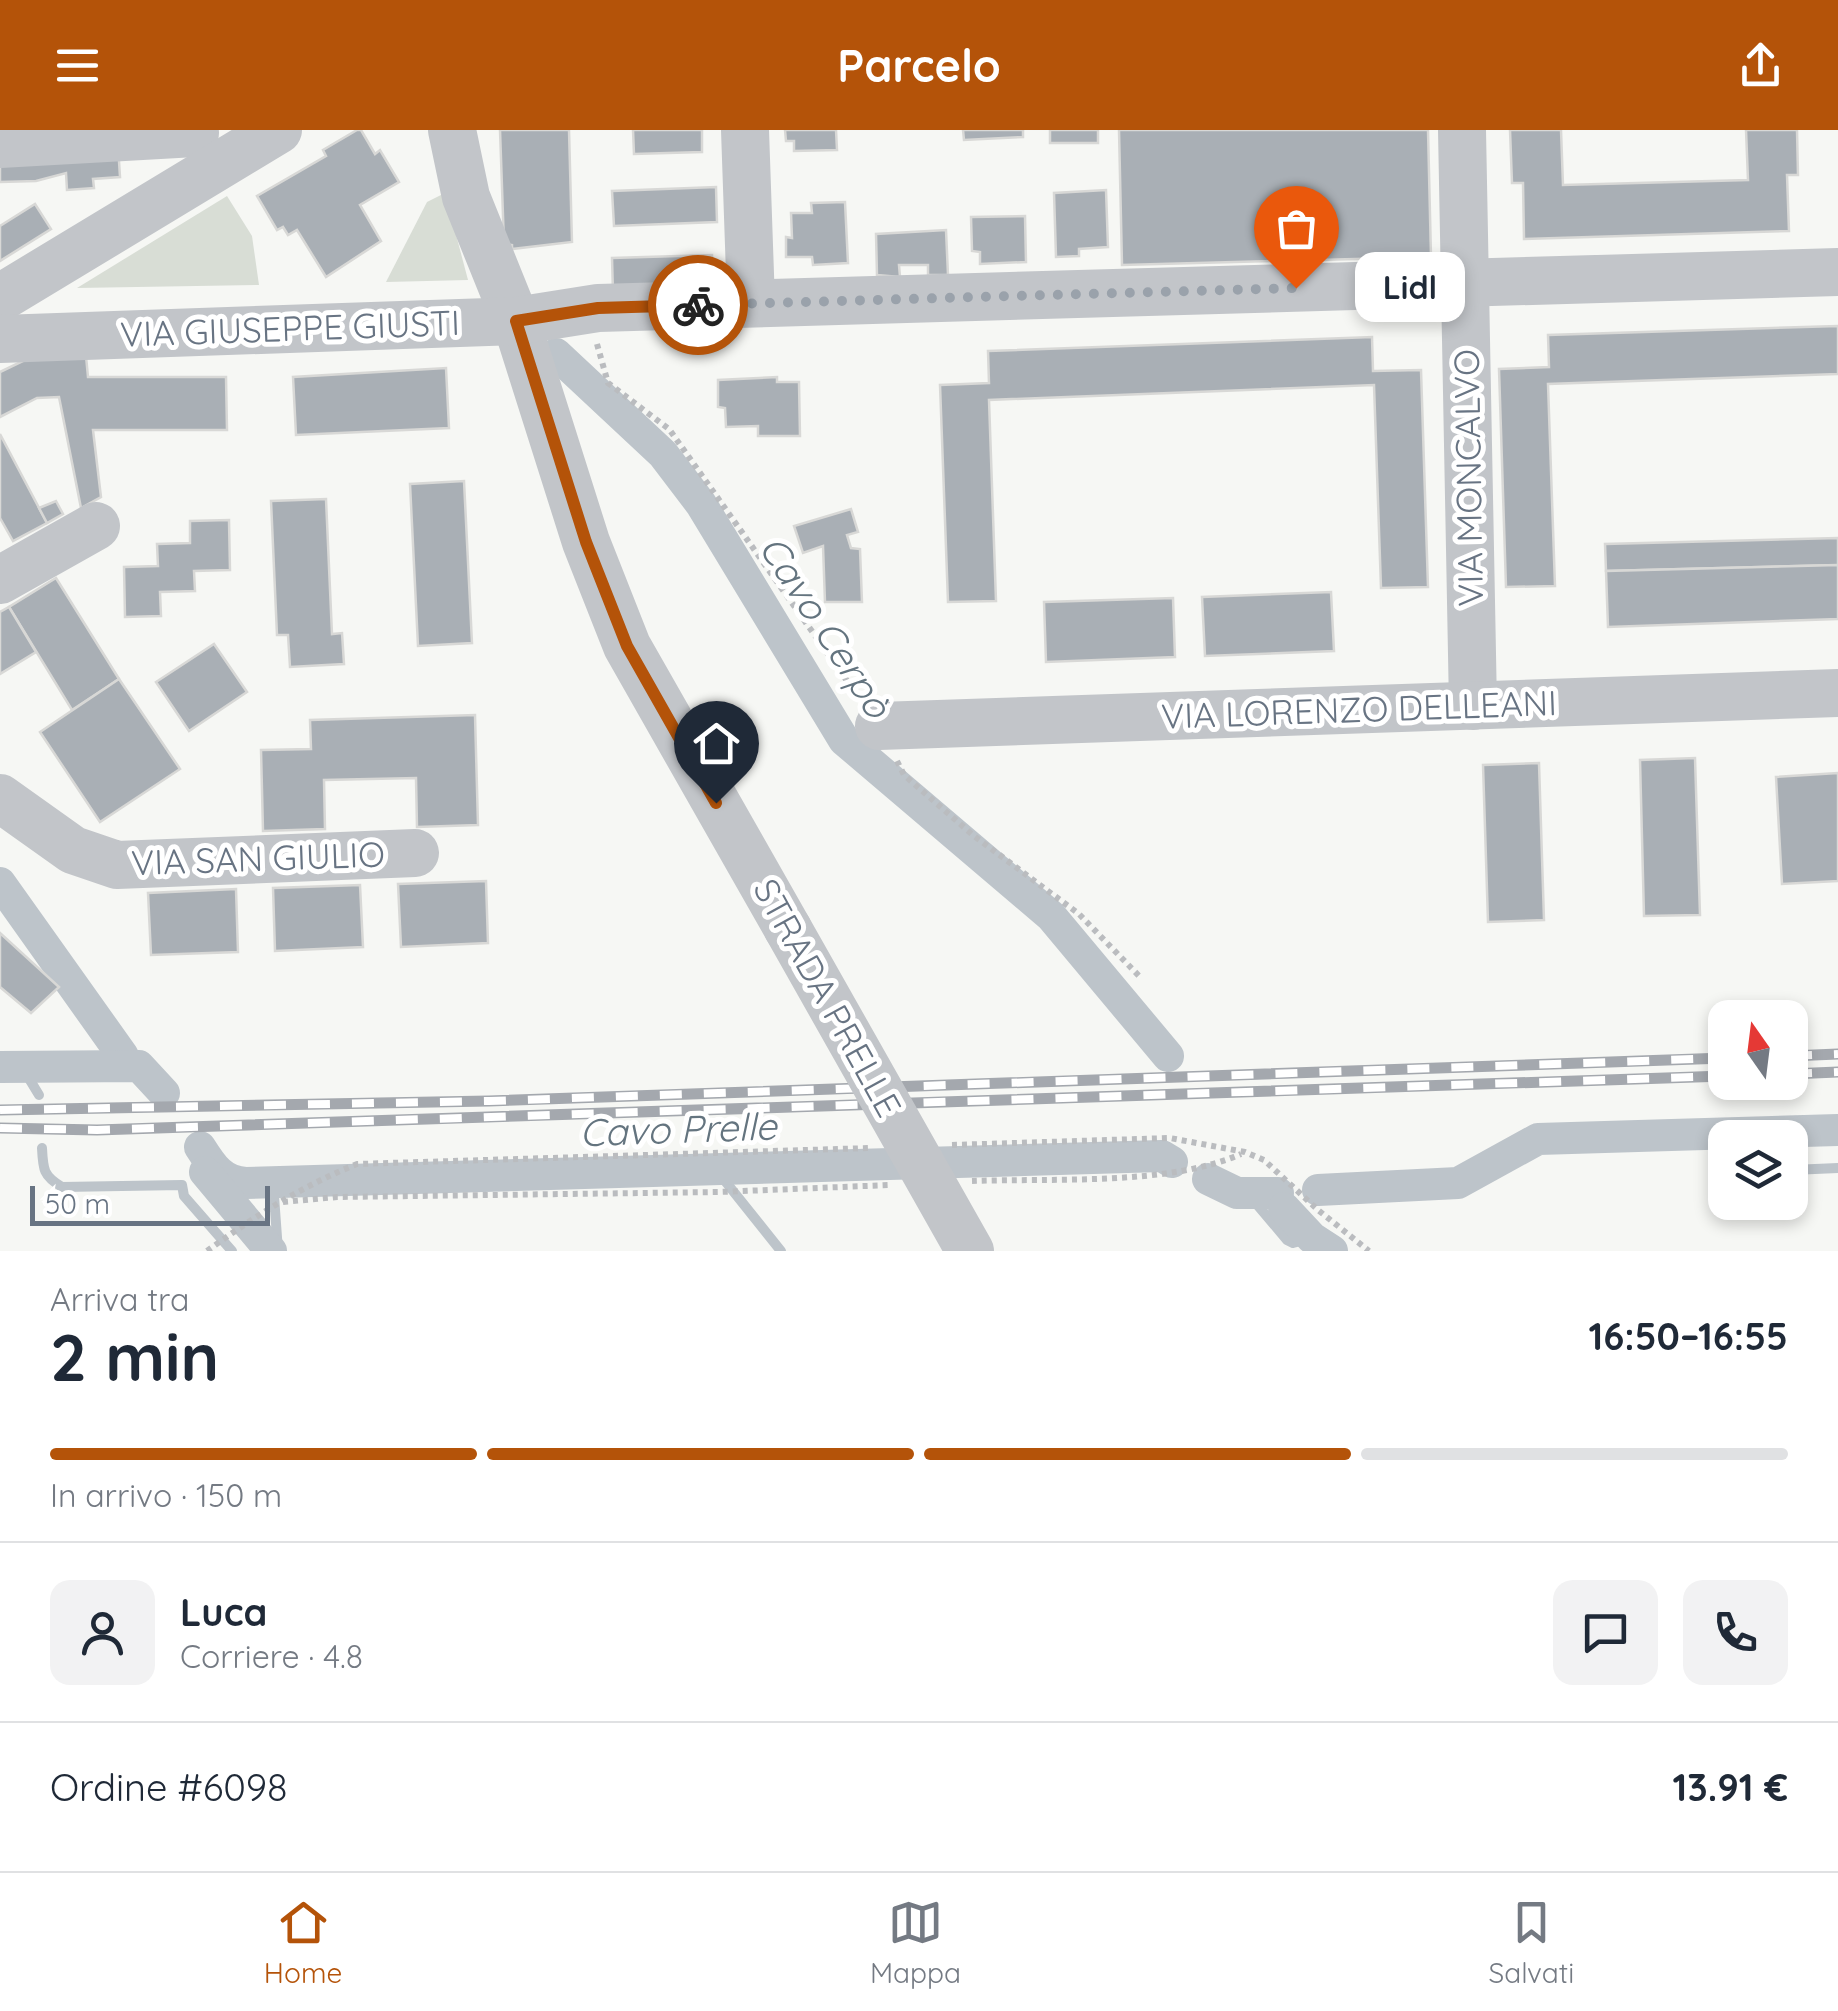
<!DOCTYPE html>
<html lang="it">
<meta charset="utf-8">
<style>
:root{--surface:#fff;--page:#f2f2f3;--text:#1f2937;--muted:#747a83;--line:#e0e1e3;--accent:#b45309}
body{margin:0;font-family:Quicksand,sans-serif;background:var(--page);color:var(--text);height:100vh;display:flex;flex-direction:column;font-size:38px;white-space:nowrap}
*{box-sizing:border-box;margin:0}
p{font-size:32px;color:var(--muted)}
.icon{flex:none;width:55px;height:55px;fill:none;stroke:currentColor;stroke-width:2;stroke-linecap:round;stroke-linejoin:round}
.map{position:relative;height:1121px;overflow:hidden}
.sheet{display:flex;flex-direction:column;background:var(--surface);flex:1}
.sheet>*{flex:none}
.needle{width:65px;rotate:346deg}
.tools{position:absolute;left:1708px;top:870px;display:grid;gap:20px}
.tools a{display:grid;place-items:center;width:100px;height:100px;border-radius:20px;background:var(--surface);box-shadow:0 5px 15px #0003;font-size:50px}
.scale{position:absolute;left:30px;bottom:25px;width:240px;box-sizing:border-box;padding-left:10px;border:5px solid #687483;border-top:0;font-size:28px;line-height:35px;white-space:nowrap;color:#687483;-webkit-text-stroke:8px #fff;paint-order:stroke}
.pin{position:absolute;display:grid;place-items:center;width:85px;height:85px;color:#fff;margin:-102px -42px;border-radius:50% 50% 50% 0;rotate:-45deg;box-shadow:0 0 10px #0007}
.pin .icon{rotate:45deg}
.courier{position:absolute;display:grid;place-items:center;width:100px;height:100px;margin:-50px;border:8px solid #b45309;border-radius:50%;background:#fff;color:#222;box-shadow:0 2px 12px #0007}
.bubble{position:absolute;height:70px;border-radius:20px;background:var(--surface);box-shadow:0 5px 15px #0003;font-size:32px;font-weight:700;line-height:70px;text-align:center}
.overview em{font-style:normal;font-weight:700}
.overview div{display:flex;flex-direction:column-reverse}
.overview{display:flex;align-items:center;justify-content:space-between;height:170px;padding:0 50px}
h1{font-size:65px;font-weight:700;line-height:75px}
.bar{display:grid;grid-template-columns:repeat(4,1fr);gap:15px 10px;align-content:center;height:120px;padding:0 50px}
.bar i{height:12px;border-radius:8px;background:var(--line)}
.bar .selected{background:var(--accent)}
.bar p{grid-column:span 4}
.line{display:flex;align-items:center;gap:25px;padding:0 50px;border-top:2px solid var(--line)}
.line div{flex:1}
.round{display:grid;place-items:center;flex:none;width:105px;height:105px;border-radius:20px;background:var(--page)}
header{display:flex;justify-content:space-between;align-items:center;height:130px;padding:0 50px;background:var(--accent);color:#fff;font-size:45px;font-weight:700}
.menu{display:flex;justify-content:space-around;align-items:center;height:140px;border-top:2px solid var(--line);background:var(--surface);font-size:28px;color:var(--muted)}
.menu a{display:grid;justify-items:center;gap:5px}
.menu .selected{color:var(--accent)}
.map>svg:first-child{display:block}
.green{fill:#d8ddd5}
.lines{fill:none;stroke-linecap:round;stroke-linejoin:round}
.stream{stroke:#bdc4ca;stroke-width:10}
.canal{stroke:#bdc4ca;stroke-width:32}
.building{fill:#a9afb5;stroke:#d8d8d6;stroke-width:2.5}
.path{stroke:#babcbf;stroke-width:6;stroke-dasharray:5 5;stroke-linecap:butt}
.minor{stroke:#c2c5c9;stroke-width:48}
.rail-casing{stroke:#a4a8ae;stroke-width:11}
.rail{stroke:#fff;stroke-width:8;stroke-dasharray:22;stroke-linecap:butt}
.minor-bridge{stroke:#c2c5c9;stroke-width:48}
.done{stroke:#9aa2ab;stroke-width:10;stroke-dasharray:0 18}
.route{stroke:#b45309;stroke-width:12}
.labels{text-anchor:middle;stroke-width:10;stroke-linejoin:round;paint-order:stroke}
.street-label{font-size:35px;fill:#687483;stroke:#fff}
.water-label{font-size:38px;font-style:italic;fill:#64747f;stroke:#fff}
</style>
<header><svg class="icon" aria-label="menu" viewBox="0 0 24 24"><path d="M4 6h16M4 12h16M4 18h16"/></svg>Parcelo<svg class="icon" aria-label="share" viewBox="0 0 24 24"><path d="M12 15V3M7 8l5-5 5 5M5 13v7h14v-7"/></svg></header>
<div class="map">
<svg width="1838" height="1121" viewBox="0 0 1838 1121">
<rect width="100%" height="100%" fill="#f6f7f4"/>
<g class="green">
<polygon points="445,63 468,150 386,152 427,72"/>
<polygon points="227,66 252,106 259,155 77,158"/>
</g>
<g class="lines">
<g class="stream">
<polyline points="22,937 39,965"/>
<polyline points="1784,1002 1785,1008"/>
<path d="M42,1018c1,21 1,28 20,39l120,-2 2,11 48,55"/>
<polyline points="1790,1031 1792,1040 1838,1038"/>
<polyline points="717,1041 781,1121"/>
<polyline points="273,1052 278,1121"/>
<polyline points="1249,1065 1287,1110 1293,1113 1312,1108"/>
</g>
<g class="canal">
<polyline points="556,224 663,324 701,374 844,610 1051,786 1168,926"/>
<polyline points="0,753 123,926"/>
<polyline points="0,937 139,936 164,963"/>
<path d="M200,1017c12,19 22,35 46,36l916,-27 10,6"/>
<polyline points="205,1042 271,1121"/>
<polyline points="1208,1049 1237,1063 1278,1063"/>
<polyline points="1318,1060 1458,1053 1538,1009 1838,1000"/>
<polyline points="1284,1078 1312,1108 1332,1121"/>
</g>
</g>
<g class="building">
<polygon points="357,0 361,0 375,24 380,20 399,52 360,75 381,111 326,147 297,100 288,105 283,97 277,100 257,66 326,26 323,20"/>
<polygon points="500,0 569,0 572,112 512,119 512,115 504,114"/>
<polygon points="633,0 702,0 702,22 634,24"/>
<polygon points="785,0 836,0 837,20 794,21 794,11 786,11"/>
<polygon points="963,0 1023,0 1023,7 964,10"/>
<rect x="1050" y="0" width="48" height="13"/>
<polygon points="1119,0 1428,0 1431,127 1122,135"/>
<polygon points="1510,0 1561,0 1563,55 1748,50 1746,0 1797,0 1798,45 1787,45 1789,101 1524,109 1523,53 1512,53"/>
<polygon points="118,15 120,47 93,49 94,58 67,60 66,43 36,51 0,52 0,23"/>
<polygon points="716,57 717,92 614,96 612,61"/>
<polygon points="1106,60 1108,117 1079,119 1079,126 1056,127 1054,63"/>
<polygon points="845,72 848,133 813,135 812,127 786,127 786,107 792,108 791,83 812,83 811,73"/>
<polygon points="35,74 51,99 0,131 0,96"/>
<polygon points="1025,86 1026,132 980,134 980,122 972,121 971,87"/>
<polygon points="946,100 948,145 928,145 928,135 899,135 900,147 877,145 876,104"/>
<polygon points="712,125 713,160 613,163 612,128"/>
<polygon points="1838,196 1838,244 1548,254 1555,456 1506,457 1499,239 1549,237 1548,205"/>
<polygon points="1372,207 1373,241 1421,240 1428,457 1381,458 1374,255 989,270 996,471 948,472 940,255 989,253 988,221"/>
<polygon points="86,226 88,247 226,247 227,300 93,300 101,367 81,378 59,267 37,268 0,287 0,242 29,228"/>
<polygon points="446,238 449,298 296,305 293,247"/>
<polygon points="777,247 777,252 799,252 800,306 758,306 758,296 726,297 725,278 718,277 718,250"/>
<polygon points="0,304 47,393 13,411 0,388"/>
<polygon points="464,351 472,513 418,516 410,354"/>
<polygon points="326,369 332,504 342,503 344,534 290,537 288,505 277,505 271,371"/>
<polygon points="56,371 63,384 47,393 39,378"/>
<polygon points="851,379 858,402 847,405 851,418 860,419 862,472 825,472 823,416 803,423 794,396"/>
<polygon points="229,390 230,440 194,441 195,461 160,462 161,486 125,487 124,437 158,436 157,414 190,413 190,391"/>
<polygon points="1838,408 1838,435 1606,441 1605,414"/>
<polygon points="1838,435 1838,489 1608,497 1606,441"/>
<polygon points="56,448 119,549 72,580 9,477"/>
<polygon points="1331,462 1334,521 1205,526 1202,467"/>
<polygon points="1173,468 1175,527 1046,532 1044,472"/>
<polygon points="9,477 36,522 0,544 0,482"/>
<polygon points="214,514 247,562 189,601 156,552"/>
<polygon points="119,549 180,639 100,692 40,602"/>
<polygon points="475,585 478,695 417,697 416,648 324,650 325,699 263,701 261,620 311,619 310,590"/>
<polygon points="1695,628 1700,785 1644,786 1640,630"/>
<polygon points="1539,633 1544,790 1488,792 1483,635"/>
<polygon points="1838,643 1838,751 1782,754 1776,647"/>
<polygon points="486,751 488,813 401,817 398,754"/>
<polygon points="360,755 363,817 275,821 273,758"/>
<polygon points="236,759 238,822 151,825 148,763"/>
<polygon points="0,803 59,857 31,883 0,857"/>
</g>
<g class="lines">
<g class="path">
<polyline points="597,214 608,253 669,299 857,565"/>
<polyline points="897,631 904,645 974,706 1079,784 1141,848"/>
<polyline points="952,1015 1170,1008 1245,1022 1264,1030 1318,1080 1369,1121"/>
<path d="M972,1051c82,-3 196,5 269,-27"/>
<polyline points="283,1072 337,1067 719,1062 890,1055"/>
<path d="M207,1121c48,-35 95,-65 150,-87l513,-16"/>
</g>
<g class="minor">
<polyline points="452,0 466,67 516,191 586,412 627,516 788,799"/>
<polyline points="745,0 751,173"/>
<polyline points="1462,0 1473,576"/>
<polyline points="0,14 195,3"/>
<polyline points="0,168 278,0"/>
<polyline points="0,209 516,191 598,178 1838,142"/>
<polyline points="0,450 96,396"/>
<polyline points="879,596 1838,563"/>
<polyline points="0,668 73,720 117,735 415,723"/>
</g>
<defs>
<g id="rail">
<polyline points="1790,926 1838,924"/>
<polyline points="1790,944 1838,942"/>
<polyline points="0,980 489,971 1725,928"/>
<polyline points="0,998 97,1000 1725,946"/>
</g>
</defs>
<use href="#rail" class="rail-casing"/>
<use href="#rail" class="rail"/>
<polyline class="minor-bridge" points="788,799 970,1121"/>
</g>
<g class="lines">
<polyline class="done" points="698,175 1296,158"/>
<polyline class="route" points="698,175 598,178 516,191 586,412 627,516 716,673"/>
</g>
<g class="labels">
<g class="street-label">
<text transform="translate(290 199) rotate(-2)" y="12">VIA GIUSEPPE GIUSTI</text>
<text transform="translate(1469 348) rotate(-91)" y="12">VIA MONCALVO</text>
<text transform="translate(1359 580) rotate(-2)" y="12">VIA LORENZO DELLEANI</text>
<text transform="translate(258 729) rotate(-2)" y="12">VIA SAN GIULIO</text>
<text transform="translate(827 868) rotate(61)" y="12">STRADA PRELLE</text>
</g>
<g class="water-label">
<text transform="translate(825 497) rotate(57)" y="13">Cavo Cerpò</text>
<text transform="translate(678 1000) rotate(-2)" y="13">Cavo Prelle</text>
</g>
</g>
</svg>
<div class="tools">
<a><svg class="needle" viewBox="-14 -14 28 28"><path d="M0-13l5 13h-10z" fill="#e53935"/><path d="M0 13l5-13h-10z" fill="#747a83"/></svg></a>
<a><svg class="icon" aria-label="layers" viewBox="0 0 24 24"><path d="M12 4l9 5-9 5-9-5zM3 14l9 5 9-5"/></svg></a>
</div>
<div class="scale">50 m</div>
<div class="pin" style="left:1296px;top:158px;background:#ea580c"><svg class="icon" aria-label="bag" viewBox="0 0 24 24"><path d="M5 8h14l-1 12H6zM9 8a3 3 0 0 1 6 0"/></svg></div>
<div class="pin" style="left:716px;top:673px;background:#1f2937"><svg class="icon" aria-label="home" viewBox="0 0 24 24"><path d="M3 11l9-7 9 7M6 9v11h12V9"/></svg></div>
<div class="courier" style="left:698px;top:175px"><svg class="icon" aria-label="bike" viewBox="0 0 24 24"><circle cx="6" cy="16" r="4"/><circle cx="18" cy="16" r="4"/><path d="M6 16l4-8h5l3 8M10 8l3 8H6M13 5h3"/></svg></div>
<div class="bubble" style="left:1355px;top:122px;width:110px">Lidl</div>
</div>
<section class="sheet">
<div class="overview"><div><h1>2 min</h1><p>Arriva tra</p></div><em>16:50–16:55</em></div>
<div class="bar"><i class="selected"></i><i class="selected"></i><i class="selected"></i><i></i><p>In arrivo · 150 m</p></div>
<div class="line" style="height:180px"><a class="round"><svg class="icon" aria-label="person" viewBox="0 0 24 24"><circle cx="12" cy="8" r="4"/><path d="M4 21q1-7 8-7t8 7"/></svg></a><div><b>Luca</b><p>Corriere · 4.8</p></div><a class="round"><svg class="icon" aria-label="chat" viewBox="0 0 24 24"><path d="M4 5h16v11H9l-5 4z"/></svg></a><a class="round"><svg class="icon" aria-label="phone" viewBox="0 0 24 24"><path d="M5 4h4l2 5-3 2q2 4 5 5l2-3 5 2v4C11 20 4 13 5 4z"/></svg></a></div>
<div class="line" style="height:130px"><div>Ordine #6098</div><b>13.91 €</b></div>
</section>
<nav class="menu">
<a class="selected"><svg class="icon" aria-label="home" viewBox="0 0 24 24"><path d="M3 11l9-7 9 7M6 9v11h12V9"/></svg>Home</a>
<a><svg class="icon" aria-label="map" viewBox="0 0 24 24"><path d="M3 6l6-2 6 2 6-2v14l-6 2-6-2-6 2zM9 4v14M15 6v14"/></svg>Mappa</a>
<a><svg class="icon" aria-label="saved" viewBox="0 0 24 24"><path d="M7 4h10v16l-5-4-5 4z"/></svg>Salvati</a>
</nav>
